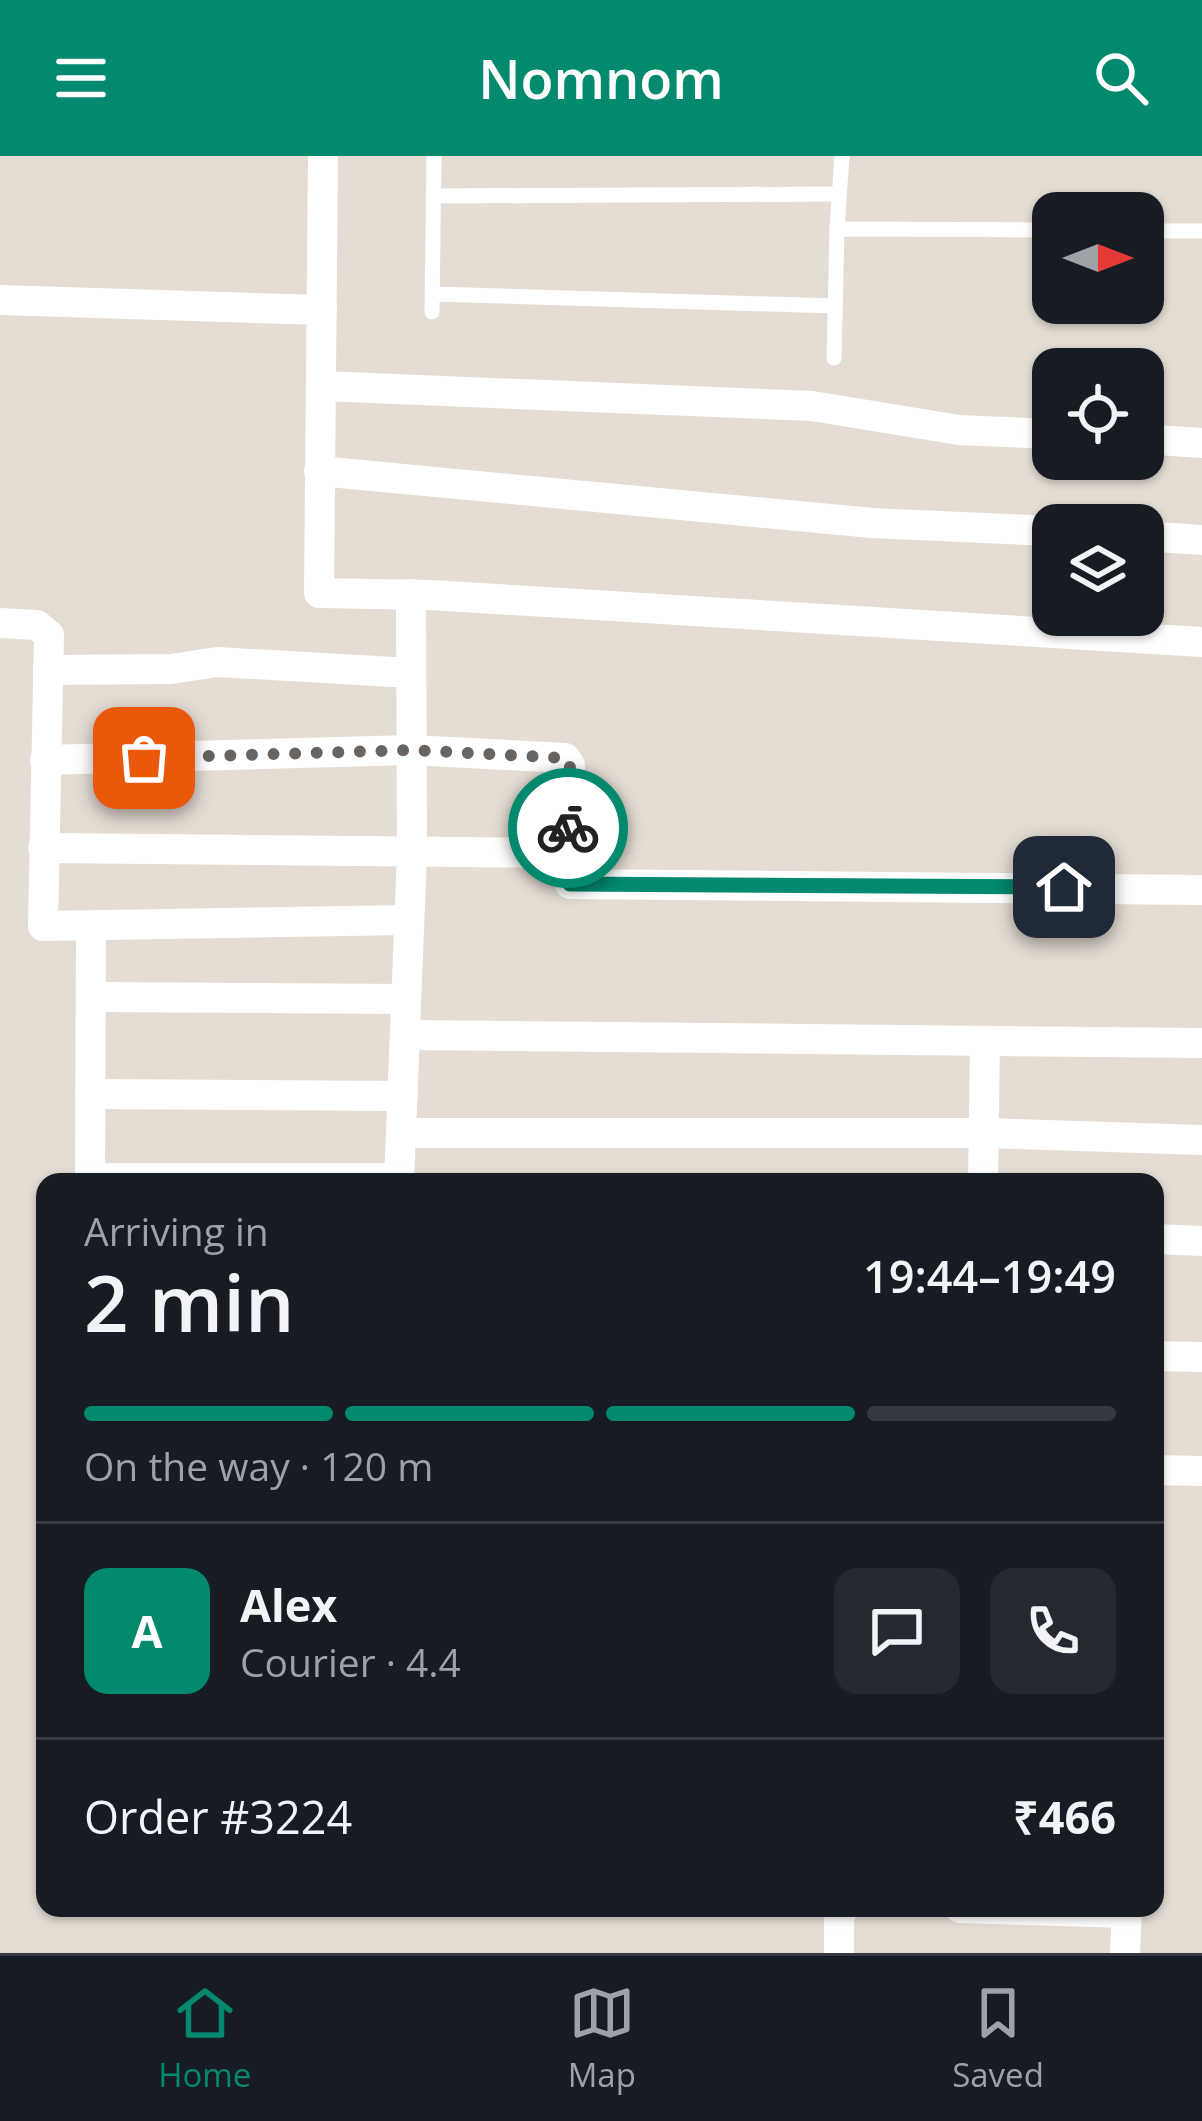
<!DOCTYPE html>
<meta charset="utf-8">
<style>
:root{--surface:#171b24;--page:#242831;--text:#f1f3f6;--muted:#9ea1a6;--line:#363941;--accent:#02896e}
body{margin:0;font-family:"Open Sans",sans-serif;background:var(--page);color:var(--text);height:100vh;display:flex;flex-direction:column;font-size:45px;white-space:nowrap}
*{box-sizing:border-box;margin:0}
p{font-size:39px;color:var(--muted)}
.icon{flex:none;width:66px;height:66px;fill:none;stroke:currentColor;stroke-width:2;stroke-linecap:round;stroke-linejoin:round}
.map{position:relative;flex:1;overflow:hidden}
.details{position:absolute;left:36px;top:1017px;width:1128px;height:744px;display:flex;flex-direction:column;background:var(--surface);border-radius:24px;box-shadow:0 3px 9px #0004}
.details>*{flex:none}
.needle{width:78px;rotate:90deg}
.fabs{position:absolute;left:1032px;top:36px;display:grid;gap:24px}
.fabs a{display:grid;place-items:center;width:132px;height:132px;border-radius:24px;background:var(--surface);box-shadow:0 3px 9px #0004;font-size:60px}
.pin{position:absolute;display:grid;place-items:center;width:102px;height:102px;color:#fff;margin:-51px;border-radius:24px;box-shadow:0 6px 18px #0006}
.courier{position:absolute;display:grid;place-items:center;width:120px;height:120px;margin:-60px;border:9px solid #02896e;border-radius:50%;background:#fff;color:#222;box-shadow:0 3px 15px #0007}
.headline em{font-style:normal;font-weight:600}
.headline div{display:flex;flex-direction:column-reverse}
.headline{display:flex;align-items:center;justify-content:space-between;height:204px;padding:0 48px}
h1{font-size:78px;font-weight:600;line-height:90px}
.bar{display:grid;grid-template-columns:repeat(4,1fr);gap:18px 12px;align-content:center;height:144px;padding:0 48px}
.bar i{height:15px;border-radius:9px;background:var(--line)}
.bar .on{background:var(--accent)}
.bar p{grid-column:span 4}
.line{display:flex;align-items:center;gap:30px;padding:0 48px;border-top:3px solid var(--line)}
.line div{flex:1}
.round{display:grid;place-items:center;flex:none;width:126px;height:126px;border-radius:24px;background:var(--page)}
header{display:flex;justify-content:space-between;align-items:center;height:156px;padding:0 48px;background:var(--accent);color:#fff;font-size:54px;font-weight:600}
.menu{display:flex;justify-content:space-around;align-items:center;height:168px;border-top:3px solid var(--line);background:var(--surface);font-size:33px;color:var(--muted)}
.menu a{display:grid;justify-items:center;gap:6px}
.menu .on{color:var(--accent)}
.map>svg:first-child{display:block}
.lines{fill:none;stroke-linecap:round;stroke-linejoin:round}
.service{stroke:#fff;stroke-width:15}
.minor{stroke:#fff;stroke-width:30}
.done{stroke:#69645f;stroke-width:12;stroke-dasharray:0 21.6}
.route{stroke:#02896e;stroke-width:15}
</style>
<header><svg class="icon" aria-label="menu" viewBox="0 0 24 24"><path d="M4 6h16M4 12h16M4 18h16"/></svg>Nomnom<svg class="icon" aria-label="search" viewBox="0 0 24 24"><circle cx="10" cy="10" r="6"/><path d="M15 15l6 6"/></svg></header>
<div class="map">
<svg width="1202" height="1797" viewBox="0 0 1202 1797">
<rect width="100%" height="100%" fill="#e5ddd4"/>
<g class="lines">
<g class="service">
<polyline points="433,40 839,38"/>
<polyline points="837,73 842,0"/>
<polyline points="1143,75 1202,75"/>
<polyline points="433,138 835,150"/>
<polyline points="432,156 434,0"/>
<polyline points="834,202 837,73 1053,74"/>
</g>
<g class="minor">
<polyline points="323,0 319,437 430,439 1202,486"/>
<polyline points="0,144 322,154"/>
<polyline points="321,230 812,250 959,274 1053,278"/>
<polyline points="1143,283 1202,287"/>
<polyline points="319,315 872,367 1053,375"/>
<polyline points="1143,380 1202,384"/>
<polyline points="0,467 37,469 49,479 43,770 409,764"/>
<polyline points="48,514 171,513 217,506 411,517"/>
<polyline points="45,604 411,594 565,602 570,609 570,728 1202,734"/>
<polyline points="43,692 567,697"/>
<polyline points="91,841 406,843"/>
<polyline points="405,879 1202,887"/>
<polyline points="90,938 403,940"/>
<polyline points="401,977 984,977 1202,984"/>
<polyline points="90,1022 399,1022"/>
<polyline points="90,1026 91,772"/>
<polyline points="399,1026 412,698 411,438"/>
<polyline points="983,1026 985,885"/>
<polyline points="1155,1083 1202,1085"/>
<polyline points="1155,1200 1202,1201"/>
<polyline points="1155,1314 1202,1315"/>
<polyline points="960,1752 1127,1757"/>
<polyline points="839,1797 839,1760 844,1752"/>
<polyline points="1125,1797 1127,1752"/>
</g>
</g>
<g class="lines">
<polyline class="done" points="144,602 411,594 565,602 570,609 568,672"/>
<polyline class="route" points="568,672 570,728 1064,731"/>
</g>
</svg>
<div class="fabs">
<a><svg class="needle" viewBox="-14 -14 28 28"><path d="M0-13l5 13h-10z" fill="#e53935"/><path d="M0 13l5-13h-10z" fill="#9ea1a6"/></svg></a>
<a><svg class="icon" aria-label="locate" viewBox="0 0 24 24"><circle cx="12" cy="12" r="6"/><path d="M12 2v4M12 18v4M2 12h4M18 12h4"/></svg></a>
<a><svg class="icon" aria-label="layers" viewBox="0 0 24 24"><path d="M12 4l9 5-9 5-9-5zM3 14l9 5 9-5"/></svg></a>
</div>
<div class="pin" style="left:144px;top:602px;background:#ea580c"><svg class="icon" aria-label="bag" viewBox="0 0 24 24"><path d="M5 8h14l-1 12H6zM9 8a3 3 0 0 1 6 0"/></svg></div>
<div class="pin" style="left:1064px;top:731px;background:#1f2937"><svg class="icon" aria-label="home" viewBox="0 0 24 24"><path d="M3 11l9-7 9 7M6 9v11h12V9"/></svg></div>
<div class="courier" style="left:568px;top:672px"><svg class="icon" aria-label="bike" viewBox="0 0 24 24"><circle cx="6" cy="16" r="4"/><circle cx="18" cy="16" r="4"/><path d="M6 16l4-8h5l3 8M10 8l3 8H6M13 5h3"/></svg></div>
<section class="details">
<div class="headline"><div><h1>2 min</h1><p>Arriving in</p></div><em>19:44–19:49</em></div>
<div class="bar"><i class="on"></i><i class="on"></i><i class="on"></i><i></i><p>On the way · 120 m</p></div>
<div class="line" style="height:216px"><b class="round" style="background:var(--accent);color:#fff">A</b><div><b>Alex</b><p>Courier · 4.4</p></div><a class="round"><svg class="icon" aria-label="chat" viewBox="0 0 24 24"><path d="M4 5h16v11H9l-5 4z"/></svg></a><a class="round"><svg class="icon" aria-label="phone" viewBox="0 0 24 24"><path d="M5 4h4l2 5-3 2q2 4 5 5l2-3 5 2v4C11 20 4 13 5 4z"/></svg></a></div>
<div class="line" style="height:156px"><div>Order #3224</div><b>₹466</b></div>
</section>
</div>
<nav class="menu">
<a class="on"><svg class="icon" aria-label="home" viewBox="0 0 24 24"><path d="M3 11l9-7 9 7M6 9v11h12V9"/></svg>Home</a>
<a><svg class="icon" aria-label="map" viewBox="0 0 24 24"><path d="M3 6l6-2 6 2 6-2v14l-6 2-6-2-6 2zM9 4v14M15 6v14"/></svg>Map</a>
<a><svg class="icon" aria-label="saved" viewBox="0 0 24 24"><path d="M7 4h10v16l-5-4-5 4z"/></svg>Saved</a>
</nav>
